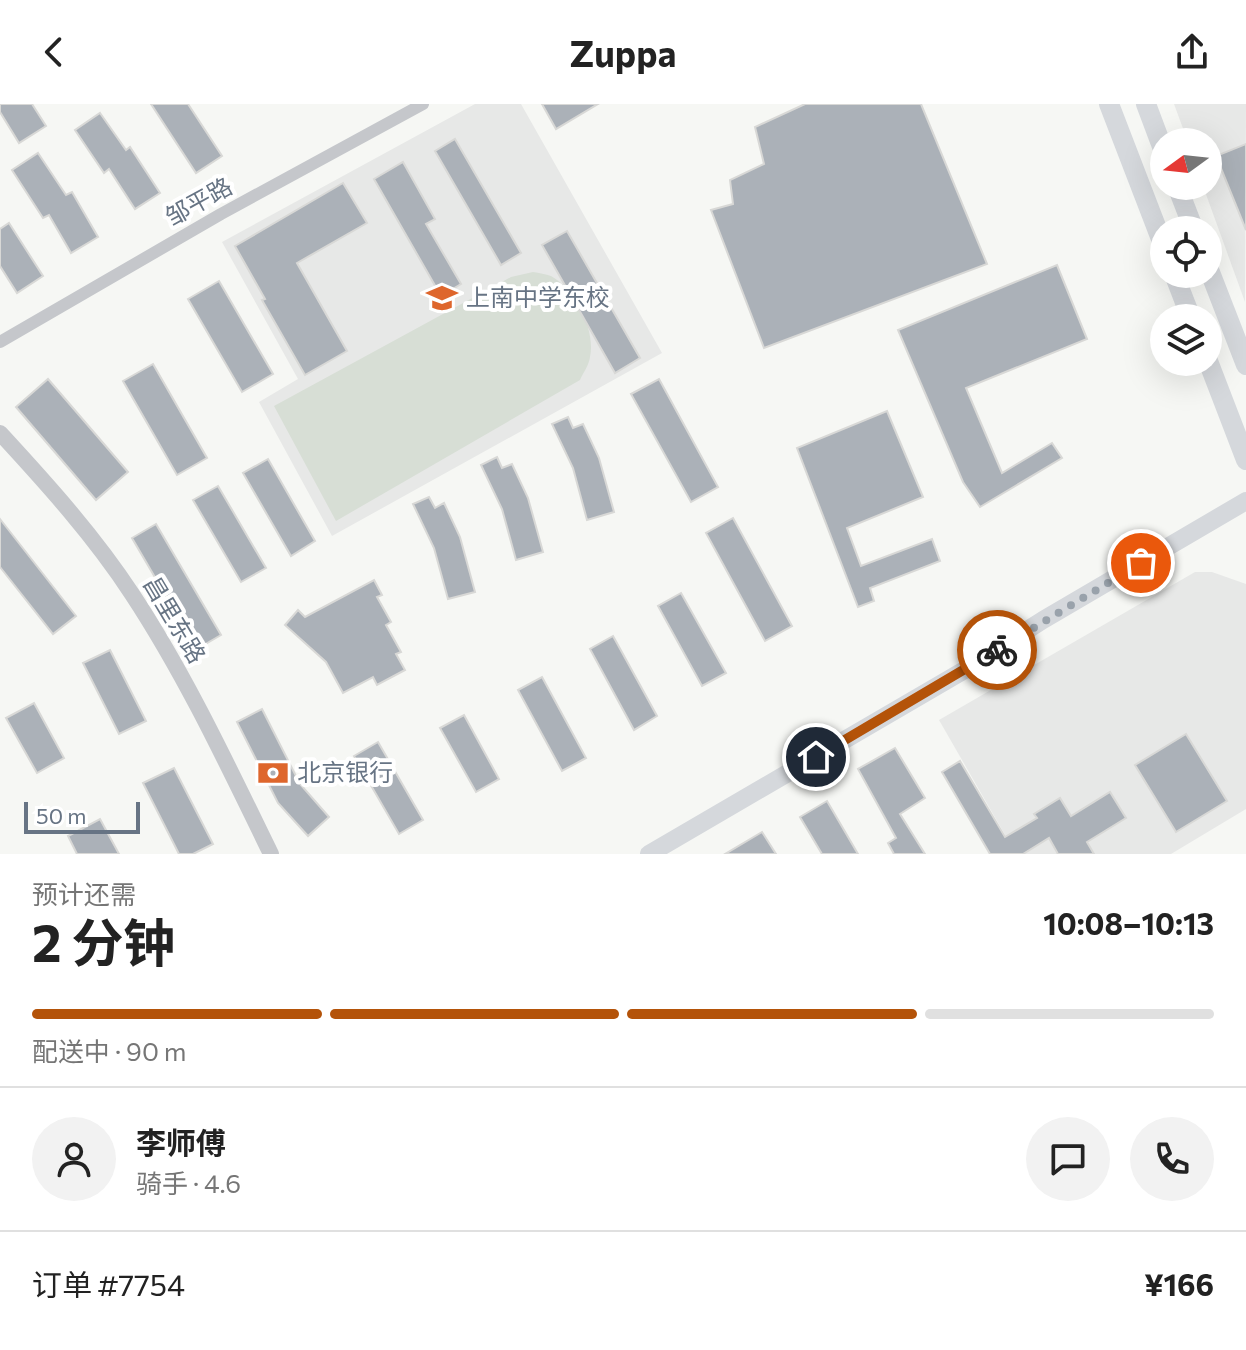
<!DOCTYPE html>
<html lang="zh">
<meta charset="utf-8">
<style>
:root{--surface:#fff;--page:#f2f2f2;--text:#222;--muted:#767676;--line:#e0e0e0;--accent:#b45309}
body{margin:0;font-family:Commissioner,"Noto Sans SC",sans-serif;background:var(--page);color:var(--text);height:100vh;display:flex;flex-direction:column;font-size:30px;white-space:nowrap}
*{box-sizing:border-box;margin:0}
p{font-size:26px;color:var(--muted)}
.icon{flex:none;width:44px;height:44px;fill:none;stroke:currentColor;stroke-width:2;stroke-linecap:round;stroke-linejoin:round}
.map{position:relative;height:750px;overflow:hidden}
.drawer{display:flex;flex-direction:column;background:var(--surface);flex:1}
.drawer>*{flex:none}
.needle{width:52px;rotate:255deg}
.controls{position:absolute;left:1150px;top:24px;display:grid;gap:16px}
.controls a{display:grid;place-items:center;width:72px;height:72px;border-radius:50%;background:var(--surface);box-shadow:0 8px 32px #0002;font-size:40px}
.scale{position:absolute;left:24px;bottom:20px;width:116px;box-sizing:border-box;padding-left:8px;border:4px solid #677484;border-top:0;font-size:22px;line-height:28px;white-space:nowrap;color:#677484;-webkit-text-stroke:6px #fff;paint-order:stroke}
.pin{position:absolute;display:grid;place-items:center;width:68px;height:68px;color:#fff;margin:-34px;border:4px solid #fff;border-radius:50%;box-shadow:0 2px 8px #0007}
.courier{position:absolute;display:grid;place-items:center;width:80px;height:80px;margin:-40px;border:6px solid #b45309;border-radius:50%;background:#fff;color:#222;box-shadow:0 2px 10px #0007}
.summary em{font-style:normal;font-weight:700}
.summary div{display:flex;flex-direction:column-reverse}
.summary{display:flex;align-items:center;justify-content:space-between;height:136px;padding:0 32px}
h1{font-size:52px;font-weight:700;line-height:60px}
.bar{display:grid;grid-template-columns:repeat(4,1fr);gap:12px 8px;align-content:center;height:96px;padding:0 32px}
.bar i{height:10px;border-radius:6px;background:var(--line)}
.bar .selected{background:var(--accent)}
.bar p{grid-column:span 4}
.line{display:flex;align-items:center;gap:20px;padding:0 32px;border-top:2px solid var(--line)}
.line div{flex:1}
.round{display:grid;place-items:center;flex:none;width:84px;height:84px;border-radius:42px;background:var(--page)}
header{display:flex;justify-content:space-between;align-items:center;height:104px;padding:0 32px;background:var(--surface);font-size:36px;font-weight:700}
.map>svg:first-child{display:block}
.built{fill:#e7e8e7}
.green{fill:#d7ded5}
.building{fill:#abb1b8;stroke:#d8d8d6;stroke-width:2}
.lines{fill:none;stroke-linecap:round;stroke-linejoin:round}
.minor{stroke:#c5c7cb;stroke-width:12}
.tertiary{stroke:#c5c7cb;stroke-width:16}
.secondary{stroke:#d5d8dc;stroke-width:18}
.primary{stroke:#d5d8dc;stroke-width:20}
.done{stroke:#99a2ab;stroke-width:8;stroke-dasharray:0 14.4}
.route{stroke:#b45309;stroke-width:10}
.labels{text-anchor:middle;stroke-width:8;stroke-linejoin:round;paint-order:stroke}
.street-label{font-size:24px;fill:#677484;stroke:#fff}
.poi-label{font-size:24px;fill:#677484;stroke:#fff;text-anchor:start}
</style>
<header><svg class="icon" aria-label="back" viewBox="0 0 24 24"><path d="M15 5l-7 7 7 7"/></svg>Zuppa<svg class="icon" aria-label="share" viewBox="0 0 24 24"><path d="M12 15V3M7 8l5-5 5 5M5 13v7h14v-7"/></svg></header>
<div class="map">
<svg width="1246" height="750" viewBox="0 0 1246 750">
<rect width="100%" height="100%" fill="#f6f7f4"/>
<g class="built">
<polygon points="475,0 521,0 662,249 332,432 259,298 298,275 222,138"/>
<polygon points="1174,0 1246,0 1245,198 1203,82 1208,82 1208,38 1188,38"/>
<polygon points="1195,468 1212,468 1246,480 1246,705 1171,750 1016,750 939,616"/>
</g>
<path class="green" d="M533,168c6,1 13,2 18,4 24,13 45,54 39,81 -1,8 -7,16 -10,23l-244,141 -62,-115 237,-129z"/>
<g class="building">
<polygon points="0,0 32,0 46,22 19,39 0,8"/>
<polygon points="151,0 188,0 222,52 196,69"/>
<polygon points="542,0 598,0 556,25"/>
<polygon points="805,0 921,0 987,160 764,244 711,106 733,100 730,76 764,60 755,23"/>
<polygon points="100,9 126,46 130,43 160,89 135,105 109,65 104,69 75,26"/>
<polygon points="455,35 521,149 501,161 435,47"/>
<polygon points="1246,40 1246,126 1216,52"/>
<polygon points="38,49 66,91 72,88 98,133 71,149 49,111 43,114 12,66"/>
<polygon points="403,58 435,115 426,120 461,180 441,192 374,75"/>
<polygon points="343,79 367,119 297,159 347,247 305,271 262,196 265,195 235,142"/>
<polygon points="9,119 43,172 17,189 0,162 0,125"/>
<polygon points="567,127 640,254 615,269 542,141"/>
<polygon points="1057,161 1087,235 966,284 1002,369 1052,339 1062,354 980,403 963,378 898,226"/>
<polygon points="219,177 273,270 242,288 188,195"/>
<polygon points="153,260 207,354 177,371 123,277"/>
<polygon points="48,275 128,368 96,396 16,303"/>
<polygon points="659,275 718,383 691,398 631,290"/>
<polygon points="887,307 923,393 847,424 861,462 932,435 940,457 870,484 874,497 858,503 797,344"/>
<polygon points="568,313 573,324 583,320 599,354 614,408 587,416 573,364 552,320"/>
<polygon points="497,353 502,364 512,360 528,394 543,448 516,456 502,405 481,361"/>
<polygon points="268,355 315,437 291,452 243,369"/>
<polygon points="218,382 266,464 241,478 193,396"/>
<polygon points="429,393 435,404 444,399 460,433 475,488 448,495 434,444 413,400"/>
<polygon points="733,414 792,522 765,537 706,429"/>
<polygon points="0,415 76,512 53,530 0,463"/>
<polygon points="156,420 221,531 197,545 132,434"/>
<polygon points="374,476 382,491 377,493 391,518 386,521 401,548 396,550 405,566 377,581 373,573 343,589 326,558 285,521 298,506 305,513"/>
<polygon points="681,489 726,569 702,582 658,502"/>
<polygon points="613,532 657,612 634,626 590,545"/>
<polygon points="110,546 146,617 119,630 83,559"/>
<polygon points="542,573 586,654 562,667 518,586"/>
<polygon points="34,599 64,654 37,669 6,614"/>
<polygon points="262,605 300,680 329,713 308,732 278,699 237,618"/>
<polygon points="464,611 499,675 476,688 440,624"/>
<polygon points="1186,630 1227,697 1176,728 1135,661"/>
<polygon points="378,638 423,716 399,730 354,652"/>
<polygon points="895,644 925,694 900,710 925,750 894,750 888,739 896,734 858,665"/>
<polygon points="960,657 1005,733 1037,714 1034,710 1060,694 1071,712 1110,688 1126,714 1087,738 1094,750 1058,750 1049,734 1023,750 990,750 942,668"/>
<polygon points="174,664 213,740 193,750 179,750 143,679"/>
<polygon points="827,697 858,750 822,750 800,713"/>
<polygon points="100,715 119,750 77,750 68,732"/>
<polygon points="762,728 776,750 725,750"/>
</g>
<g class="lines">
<polyline class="minor" points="0,238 221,110 423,0"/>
<path class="tertiary" d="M0,329c47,51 94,103 132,161 54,82 96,172 139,260"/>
<polyline class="secondary" points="649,750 968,564 1043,516 1246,397"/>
<g class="primary">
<polyline points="1109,0 1164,143"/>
<polyline points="1146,0 1164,48"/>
<polyline points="1177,82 1194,126"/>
<polyline points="1208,163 1246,261"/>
<polyline points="1174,170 1191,214"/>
<polyline points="1208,257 1246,356"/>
</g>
</g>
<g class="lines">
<polyline class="done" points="997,546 1141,459"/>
<polyline class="route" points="816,653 997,546"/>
</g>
<defs>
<symbol id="school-bare" viewBox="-9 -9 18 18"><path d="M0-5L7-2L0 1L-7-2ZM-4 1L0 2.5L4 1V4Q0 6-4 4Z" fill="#de662c" stroke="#fff" stroke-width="2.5" paint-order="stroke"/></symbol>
<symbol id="bank-bare" viewBox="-9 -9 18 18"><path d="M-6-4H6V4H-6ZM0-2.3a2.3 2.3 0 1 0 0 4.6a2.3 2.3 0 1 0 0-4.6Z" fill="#de662c" stroke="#fff" stroke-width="2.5" paint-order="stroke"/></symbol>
</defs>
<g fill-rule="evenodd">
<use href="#school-bare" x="420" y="172" width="44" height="44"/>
<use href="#bank-bare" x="251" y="647" width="44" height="44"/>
</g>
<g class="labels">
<g class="street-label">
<text transform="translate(199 98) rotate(-29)" y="8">邹平路</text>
<text transform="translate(174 516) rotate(59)" y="8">昌里东路</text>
</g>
<g class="poi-label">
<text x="466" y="202">上南中学东校</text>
<text x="297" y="677">北京银行</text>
</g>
</g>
</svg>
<div class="controls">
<a><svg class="needle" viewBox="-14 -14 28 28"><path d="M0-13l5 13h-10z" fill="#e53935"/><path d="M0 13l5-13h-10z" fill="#767676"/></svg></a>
<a><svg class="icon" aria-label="locate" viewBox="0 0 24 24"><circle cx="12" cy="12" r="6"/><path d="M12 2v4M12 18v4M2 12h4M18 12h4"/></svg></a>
<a><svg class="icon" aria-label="layers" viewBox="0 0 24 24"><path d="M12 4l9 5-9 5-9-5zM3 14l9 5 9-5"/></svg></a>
</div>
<div class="scale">50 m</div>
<div class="pin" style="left:1141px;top:459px;background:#ea580c"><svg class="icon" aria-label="bag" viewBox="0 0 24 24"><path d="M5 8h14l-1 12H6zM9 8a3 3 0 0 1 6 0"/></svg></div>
<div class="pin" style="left:816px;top:653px;background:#1f2937"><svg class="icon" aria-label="home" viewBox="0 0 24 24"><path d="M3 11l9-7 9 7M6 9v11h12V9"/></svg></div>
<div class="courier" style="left:997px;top:546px"><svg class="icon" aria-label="bike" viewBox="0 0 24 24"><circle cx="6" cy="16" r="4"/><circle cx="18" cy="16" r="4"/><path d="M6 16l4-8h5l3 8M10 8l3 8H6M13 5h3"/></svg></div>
</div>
<section class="drawer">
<div class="summary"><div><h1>2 分钟</h1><p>预计还需</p></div><em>10:08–10:13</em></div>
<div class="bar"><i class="selected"></i><i class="selected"></i><i class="selected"></i><i></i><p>配送中 · 90 m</p></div>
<div class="line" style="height:144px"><a class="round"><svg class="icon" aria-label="person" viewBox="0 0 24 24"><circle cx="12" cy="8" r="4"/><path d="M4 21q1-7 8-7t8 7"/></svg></a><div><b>李师傅</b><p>骑手 · 4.6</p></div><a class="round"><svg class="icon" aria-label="chat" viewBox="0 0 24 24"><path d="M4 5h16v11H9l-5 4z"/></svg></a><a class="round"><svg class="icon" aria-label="phone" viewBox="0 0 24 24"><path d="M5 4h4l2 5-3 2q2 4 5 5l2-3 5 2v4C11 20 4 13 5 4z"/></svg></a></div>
<div class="line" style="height:104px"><div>订单 #7754</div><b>¥166</b></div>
</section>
